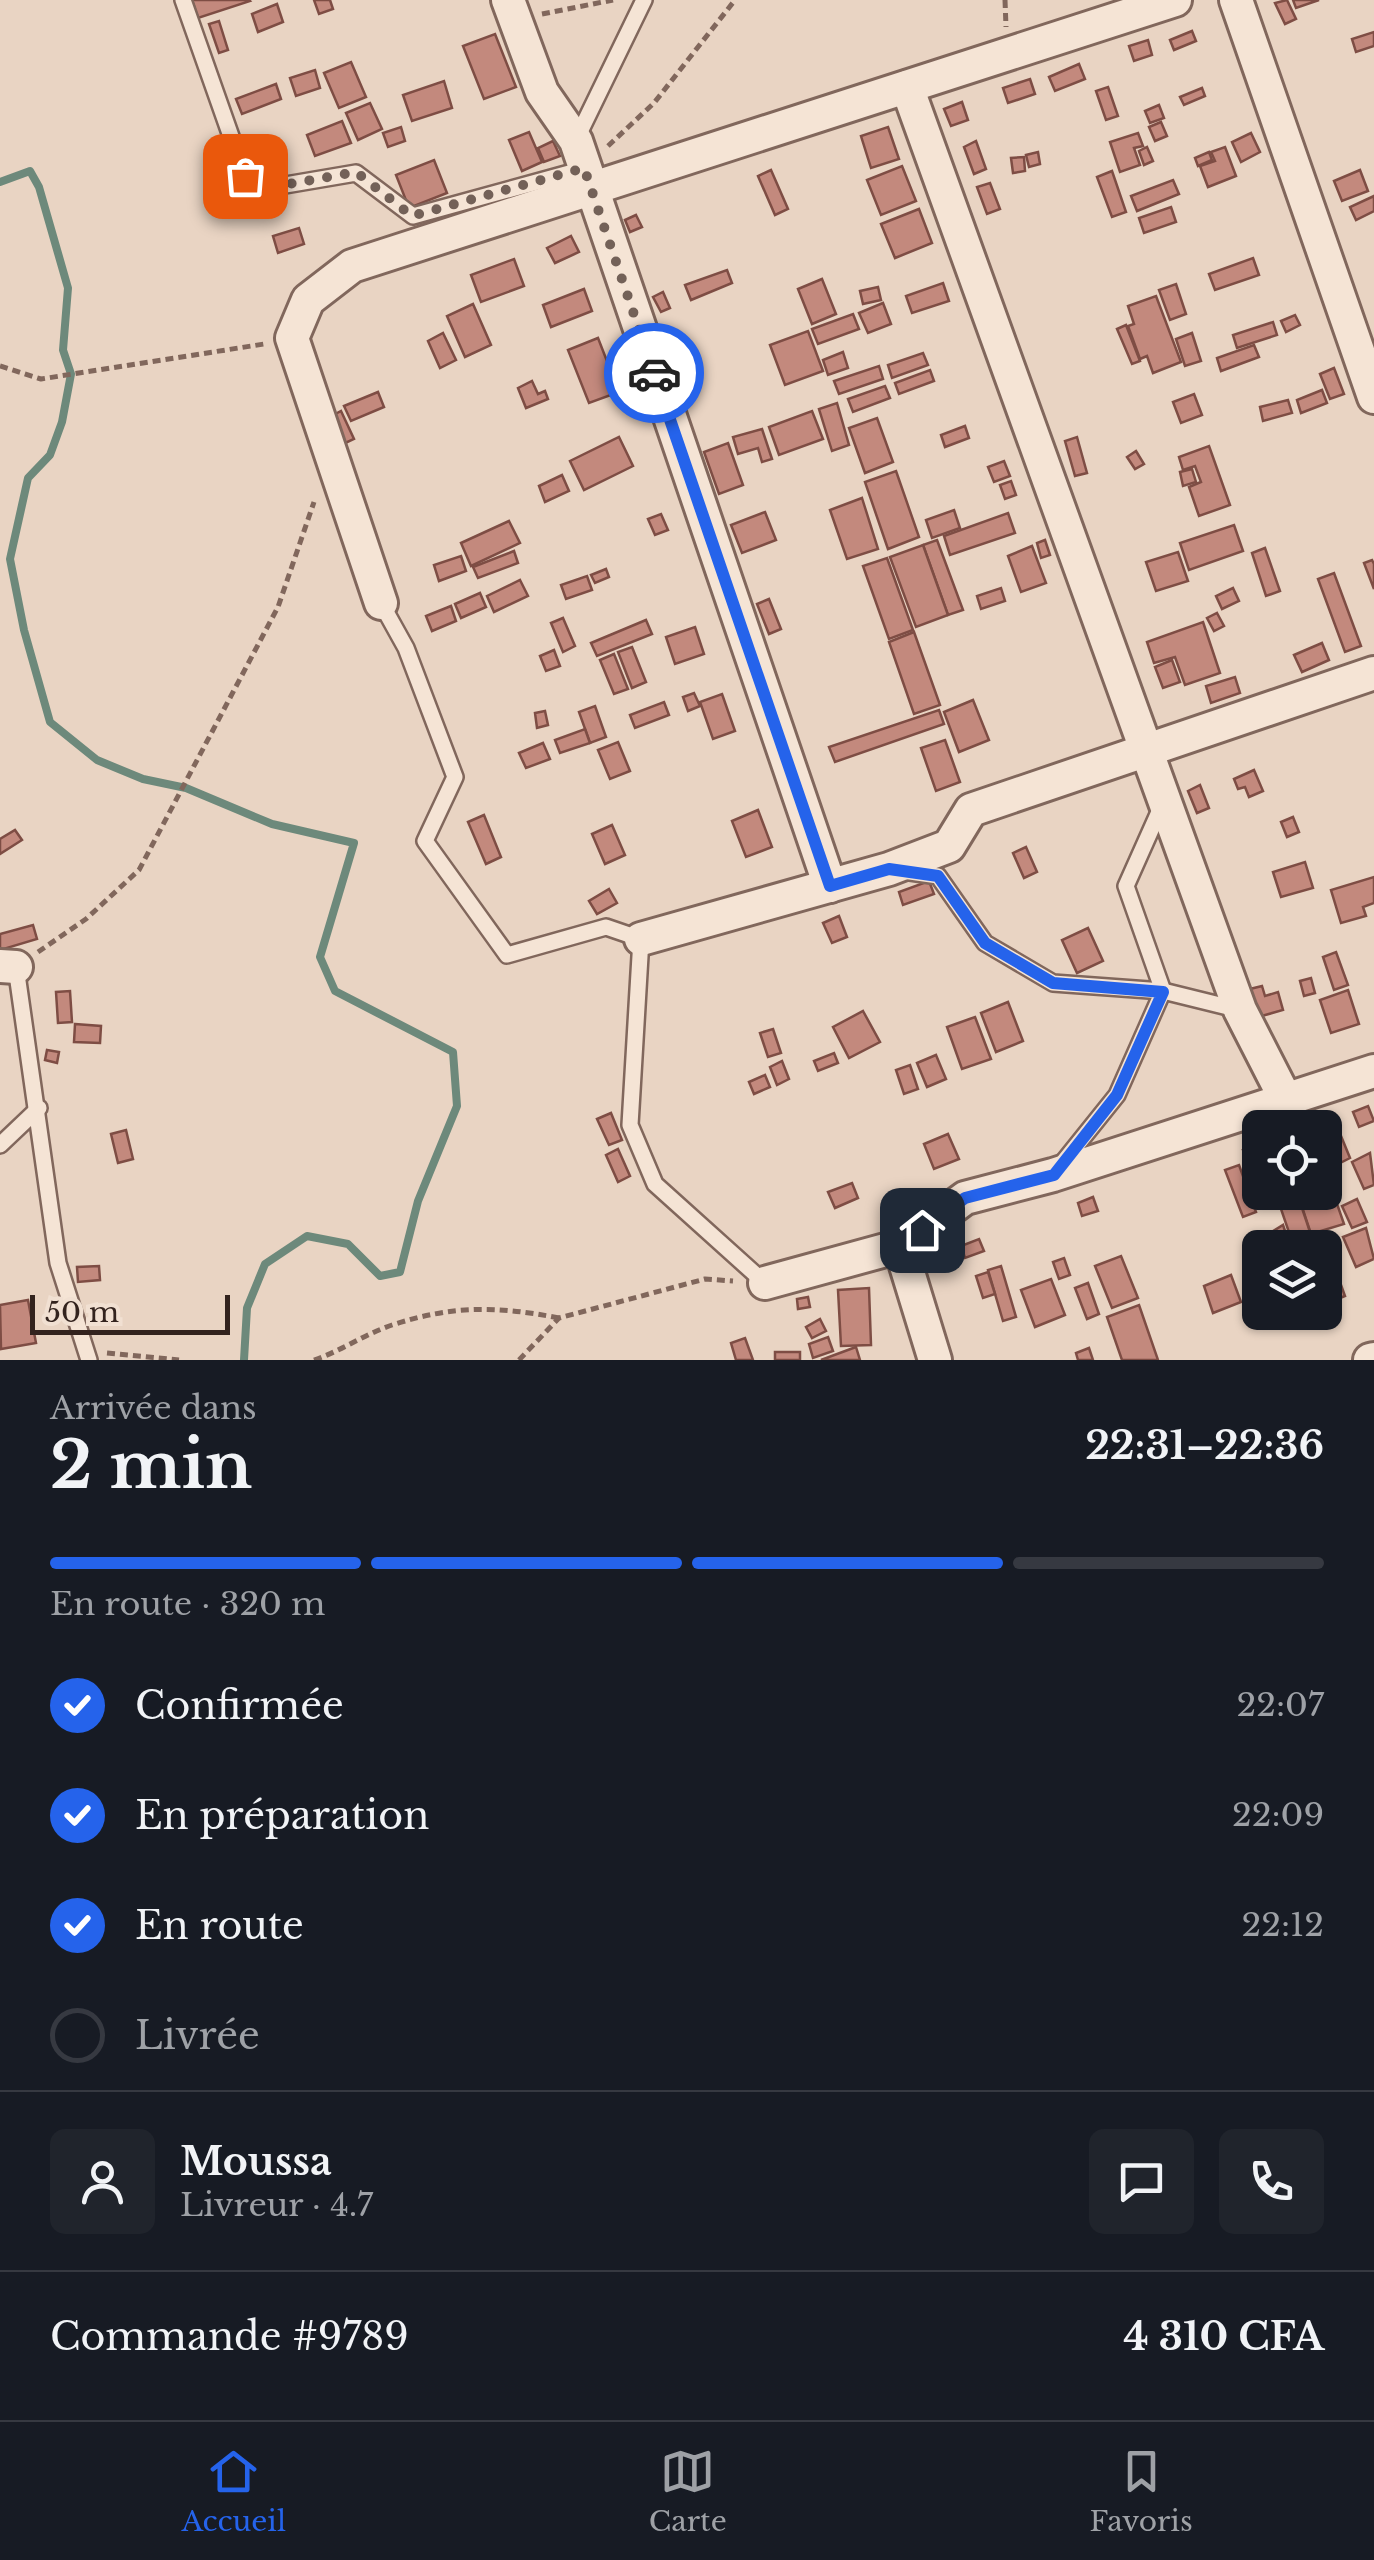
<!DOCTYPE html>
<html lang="fr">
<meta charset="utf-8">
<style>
:root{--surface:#171b24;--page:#20242c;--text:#f1f3f6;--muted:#9ea1a6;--line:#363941;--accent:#2563eb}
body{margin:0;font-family:"Libre Baskerville",serif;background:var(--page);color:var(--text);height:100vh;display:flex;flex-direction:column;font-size:38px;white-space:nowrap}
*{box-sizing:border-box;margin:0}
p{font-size:32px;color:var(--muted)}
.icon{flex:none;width:55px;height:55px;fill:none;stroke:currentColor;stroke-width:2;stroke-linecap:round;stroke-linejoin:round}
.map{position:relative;height:1360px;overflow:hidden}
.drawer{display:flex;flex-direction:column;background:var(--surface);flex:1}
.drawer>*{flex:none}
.tools{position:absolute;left:1242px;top:1110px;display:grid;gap:20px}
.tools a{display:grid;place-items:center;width:100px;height:100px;border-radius:15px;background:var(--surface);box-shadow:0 2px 8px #0004;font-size:50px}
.scale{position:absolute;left:30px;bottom:25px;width:200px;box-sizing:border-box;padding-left:10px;border:5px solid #33231e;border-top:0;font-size:28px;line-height:35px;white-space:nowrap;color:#33231e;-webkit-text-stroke:8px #f1e0d2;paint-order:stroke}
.pin{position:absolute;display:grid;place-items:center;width:85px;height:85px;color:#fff;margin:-42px;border-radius:20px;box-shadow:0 5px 15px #0006}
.courier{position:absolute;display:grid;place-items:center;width:100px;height:100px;margin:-50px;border:8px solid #2563eb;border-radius:50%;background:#fff;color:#222;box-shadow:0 2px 12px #0007}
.overview em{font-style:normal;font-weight:700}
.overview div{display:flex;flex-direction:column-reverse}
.overview{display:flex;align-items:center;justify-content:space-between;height:170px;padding:0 50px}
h1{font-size:65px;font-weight:700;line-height:75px}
.bar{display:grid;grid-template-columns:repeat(4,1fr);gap:15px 10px;align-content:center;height:120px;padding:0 50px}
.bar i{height:12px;border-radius:8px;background:var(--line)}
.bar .on{background:var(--accent)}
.bar p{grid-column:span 4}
.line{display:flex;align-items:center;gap:25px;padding:0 50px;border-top:2px solid var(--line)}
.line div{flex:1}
.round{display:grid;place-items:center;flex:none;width:105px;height:105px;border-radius:15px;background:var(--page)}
ol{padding:0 50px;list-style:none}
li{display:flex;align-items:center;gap:30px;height:110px}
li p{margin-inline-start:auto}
li .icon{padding:10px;border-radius:50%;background:var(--accent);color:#fff;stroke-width:4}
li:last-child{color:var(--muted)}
li i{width:55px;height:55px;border:5px solid var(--line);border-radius:50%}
.tabs{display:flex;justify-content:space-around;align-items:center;height:140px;border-top:2px solid var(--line);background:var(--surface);font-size:28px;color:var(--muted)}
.tabs a{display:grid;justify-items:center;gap:5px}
.tabs .on{color:var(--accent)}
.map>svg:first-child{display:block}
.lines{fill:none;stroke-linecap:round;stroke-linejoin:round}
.stream{stroke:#6d897b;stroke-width:8}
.building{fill:#c3897d;stroke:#7e4d44;stroke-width:2.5}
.service-casing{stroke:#81675c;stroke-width:20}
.minor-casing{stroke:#81675c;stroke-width:38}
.path{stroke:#81675c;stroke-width:5;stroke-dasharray:8 5;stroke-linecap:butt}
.service{stroke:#f5e4d5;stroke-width:15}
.minor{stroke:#f5e4d5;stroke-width:32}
.done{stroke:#736158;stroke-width:10;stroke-dasharray:0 18}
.route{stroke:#2563eb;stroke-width:12}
</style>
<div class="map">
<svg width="1374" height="1360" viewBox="0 0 1374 1360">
<rect width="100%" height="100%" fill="#e9d4c3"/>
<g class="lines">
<polyline class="stream" points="0,182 30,171 39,187 68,288 63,350 71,374 62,422 50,455 28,478 10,559 24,630 50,722 97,760 143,779 186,788 272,824 354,843 320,957 335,991 453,1052 457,1106 418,1201 400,1272 380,1276 348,1244 307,1236 265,1264 247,1308 244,1360"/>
</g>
<g class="building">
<polygon points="192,0 249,0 250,1 198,18"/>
<polygon points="314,0 330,0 333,9 319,14"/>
<polygon points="1287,0 1296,19 1285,24 1275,3"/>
<polygon points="1293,0 1319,0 1296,8"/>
<polygon points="277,4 283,22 258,32 252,14"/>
<polygon points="219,21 228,50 219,53 209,24"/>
<polygon points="1192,31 1196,41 1174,50 1170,40"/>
<polygon points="1374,32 1374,46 1356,52 1352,39"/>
<polygon points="495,34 516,87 484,99 463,46"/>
<polygon points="1148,40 1152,55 1134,61 1129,46"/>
<polygon points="351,62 366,97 339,108 324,73"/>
<polygon points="1079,64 1085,79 1055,91 1049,77"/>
<polygon points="315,70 320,88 296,96 290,78"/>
<polygon points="1030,79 1035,94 1008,103 1003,88"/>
<polygon points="444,81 452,108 412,121 403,95"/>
<polygon points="276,84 281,99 242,114 236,99"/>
<polygon points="1108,87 1118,116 1106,120 1096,91"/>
<polygon points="1202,88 1205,96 1184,105 1180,97"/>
<polygon points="962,102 968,120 951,126 944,109"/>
<polygon points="370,103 382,129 358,140 346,113"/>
<polygon points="1159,105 1164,118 1150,123 1145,111"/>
<polygon points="342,121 351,143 315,156 307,135"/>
<polygon points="1161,122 1167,136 1155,141 1149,127"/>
<polygon points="401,127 405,141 388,147 383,133"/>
<polygon points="888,127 899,159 871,168 861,136"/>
<polygon points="529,132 542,162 522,171 509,140"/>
<polygon points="1138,133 1143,146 1134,148 1140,165 1120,172 1110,142"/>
<polygon points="1251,133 1260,152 1241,162 1232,142"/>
<polygon points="553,141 560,156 544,162 538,148"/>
<polygon points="976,141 986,169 974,174 964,147"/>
<polygon points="1147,147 1153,161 1144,165 1139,151"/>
<polygon points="1225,147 1236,176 1208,187 1200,166 1215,161 1211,152"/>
<polygon points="1038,152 1040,164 1029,167 1026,155"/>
<polygon points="1209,152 1212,160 1198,166 1195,158"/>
<polygon points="1024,157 1025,171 1013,173 1011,158"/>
<polygon points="434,160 447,193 409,208 396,175"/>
<polygon points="902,166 916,201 881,215 867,180"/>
<polygon points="771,170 788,209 775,215 758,176"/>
<polygon points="1360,170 1368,191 1342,201 1334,181"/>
<polygon points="1112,171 1126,212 1112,217 1097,177"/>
<polygon points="1173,180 1179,194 1137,211 1131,196"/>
<polygon points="990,183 1000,209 987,214 977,187"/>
<polygon points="1374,196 1374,211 1356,220 1350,207"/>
<polygon points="1171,207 1176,222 1144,233 1139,218"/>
<polygon points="919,209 932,243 895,258 881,224"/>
<polygon points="636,215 642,227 630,232 625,220"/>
<polygon points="299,228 304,244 278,253 273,236"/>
<polygon points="571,236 579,252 555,263 547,248"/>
<polygon points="1253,258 1259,275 1215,290 1209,274"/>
<polygon points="514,259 524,286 481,302 471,275"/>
<polygon points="727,270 732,283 691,300 685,285"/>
<polygon points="822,279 836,314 812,324 798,289"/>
<polygon points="943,283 949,301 912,313 906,296"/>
<polygon points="1176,284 1186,314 1170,320 1159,290"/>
<polygon points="878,287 881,300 863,304 860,291"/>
<polygon points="584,289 592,311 551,327 543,305"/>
<polygon points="663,292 670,308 661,312 653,297"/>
<polygon points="1156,296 1181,362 1153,373 1147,356 1140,359 1128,326 1134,324 1128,306"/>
<polygon points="883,303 891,324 868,333 859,313"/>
<polygon points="473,304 491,345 465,357 447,316"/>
<polygon points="853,314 859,329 818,344 812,329"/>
<polygon points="1295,315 1300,325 1286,332 1281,321"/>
<polygon points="1273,322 1277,335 1237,348 1233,335"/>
<polygon points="1126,325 1140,361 1132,364 1117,329"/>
<polygon points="808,331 823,371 785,385 770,345"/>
<polygon points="443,333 456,360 440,368 428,341"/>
<polygon points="1192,333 1201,361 1185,366 1176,339"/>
<polygon points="598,338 619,392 589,403 568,350"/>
<polygon points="680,341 690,365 679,370 669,346"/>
<polygon points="1254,345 1259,357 1221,371 1217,358"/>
<polygon points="843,352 848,368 828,375 823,360"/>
<polygon points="923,353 928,365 892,378 888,365"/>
<polygon points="879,366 883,379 839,394 834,381"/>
<polygon points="1334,368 1344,394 1330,399 1320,374"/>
<polygon points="930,370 934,381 899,394 895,383"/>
<polygon points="532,381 538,394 545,391 548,399 526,408 518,388"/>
<polygon points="885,386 890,398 853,412 848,399"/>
<polygon points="1322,390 1327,403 1301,413 1297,400"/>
<polygon points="378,392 384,407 351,421 344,406"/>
<polygon points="1194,394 1202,415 1181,423 1173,402"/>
<polygon points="1288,400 1292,413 1263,421 1260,407"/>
<polygon points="837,403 849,445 832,451 819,409"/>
<polygon points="341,411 354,439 341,445 328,418"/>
<polygon points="812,411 823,439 779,455 769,427"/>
<polygon points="877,418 893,462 865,473 849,428"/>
<polygon points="965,426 969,438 945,447 941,435"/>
<polygon points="762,429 772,459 762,462 758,448 738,454 733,437"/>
<polygon points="619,437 633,466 584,490 570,461"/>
<polygon points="1077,437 1087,473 1075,476 1065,441"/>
<polygon points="728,443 743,485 719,494 704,452"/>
<polygon points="1209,446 1230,505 1199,516 1189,487 1201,482 1195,466 1183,470 1179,457"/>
<polygon points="1136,451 1144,464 1135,469 1127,457"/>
<polygon points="1004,461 1010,476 994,482 988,467"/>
<polygon points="1192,469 1196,482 1183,486 1180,472"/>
<polygon points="896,471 919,537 888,549 865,482"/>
<polygon points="562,475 569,491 545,502 539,486"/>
<polygon points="1011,481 1016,495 1005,499 1000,485"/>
<polygon points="862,498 878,549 847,559 830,510"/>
<polygon points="954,510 960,528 932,538 926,520"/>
<polygon points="765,512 776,540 742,553 731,525"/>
<polygon points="1008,513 1015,533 950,555 944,536"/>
<polygon points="661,514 668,530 655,535 648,519"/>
<polygon points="509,521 520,543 471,566 461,543"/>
<polygon points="1234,525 1243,551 1189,570 1180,543"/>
<polygon points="937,540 963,610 948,615 923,545"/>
<polygon points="1045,540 1050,555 1041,558 1037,543"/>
<polygon points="923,545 948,615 916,627 890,557"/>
<polygon points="1032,546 1046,583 1021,592 1008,556"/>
<polygon points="1265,548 1280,591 1266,596 1252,553"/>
<polygon points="514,551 518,563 478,578 473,567"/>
<polygon points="1178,552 1188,581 1156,591 1146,562"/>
<polygon points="461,556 466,571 439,581 434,565"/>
<polygon points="887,558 913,630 889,639 863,566"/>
<polygon points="1372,560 1374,564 1374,589 1364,563"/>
<polygon points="606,569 609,577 595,583 591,575"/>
<polygon points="1334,573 1361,646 1345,652 1318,579"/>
<polygon points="587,576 592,590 566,599 561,585"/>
<polygon points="520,580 528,596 494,612 487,596"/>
<polygon points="1001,588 1005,601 981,609 977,596"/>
<polygon points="1233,588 1239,601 1222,609 1216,596"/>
<polygon points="480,593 486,607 461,618 455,604"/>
<polygon points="769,599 781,629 769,634 757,604"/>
<polygon points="451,606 456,621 432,631 426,616"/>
<polygon points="1217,613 1224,626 1214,631 1207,618"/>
<polygon points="563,618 575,646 563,652 551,623"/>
<polygon points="646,620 652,634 597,656 591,643"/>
<polygon points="1203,622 1220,673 1185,685 1175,657 1154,663 1147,642"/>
<polygon points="695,627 704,654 675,664 666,637"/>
<polygon points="914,632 940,705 914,714 889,642"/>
<polygon points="1322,643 1329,660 1302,672 1294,655"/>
<polygon points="632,647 646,682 632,688 618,652"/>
<polygon points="554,650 560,666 546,671 540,656"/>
<polygon points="614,654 628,689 614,694 600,660"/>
<polygon points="1172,660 1180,682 1163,688 1155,667"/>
<polygon points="1235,677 1240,693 1211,703 1206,686"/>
<polygon points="694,693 700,706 688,711 683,697"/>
<polygon points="722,694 735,731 713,739 700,702"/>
<polygon points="973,700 989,740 959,752 944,712"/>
<polygon points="664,702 669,715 635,728 630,715"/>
<polygon points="595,706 606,737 590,743 579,712"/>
<polygon points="939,710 944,724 835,762 829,747"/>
<polygon points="545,711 548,725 537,728 535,713"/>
<polygon points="585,729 590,743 560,753 555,740"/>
<polygon points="945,740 960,782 936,791 921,748"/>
<polygon points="618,742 630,771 610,779 598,750"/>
<polygon points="543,743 550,759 526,768 519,753"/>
<polygon points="1254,770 1263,791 1249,797 1245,787 1238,789 1234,779"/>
<polygon points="1200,785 1209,808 1197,813 1188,791"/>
<polygon points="758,810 772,847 746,857 732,821"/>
<polygon points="484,815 501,857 486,864 468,822"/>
<polygon points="1293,817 1299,832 1287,837 1281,822"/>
<polygon points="612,825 625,855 605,864 592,834"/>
<polygon points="15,830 22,840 0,854 0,839"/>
<polygon points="1026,847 1037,872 1024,878 1013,853"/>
<polygon points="1305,862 1313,888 1281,897 1273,872"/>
<polygon points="1374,877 1374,903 1363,907 1366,916 1341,923 1331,890"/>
<polygon points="929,881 934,894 903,905 899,892"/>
<polygon points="609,889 617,903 597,914 589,901"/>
<polygon points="839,916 847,937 832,943 823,923"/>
<polygon points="33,925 37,939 0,950 0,934"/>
<polygon points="1088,928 1103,961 1077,973 1062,940"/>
<polygon points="1336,952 1348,985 1334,990 1323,957"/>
<polygon points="1311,978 1315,993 1304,996 1300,981"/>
<polygon points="1262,986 1265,996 1278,992 1283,1010 1258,1017 1250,989"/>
<polygon points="1348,990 1359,1024 1331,1033 1320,1000"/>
<polygon points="70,991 72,1022 58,1023 56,992"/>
<polygon points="1008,1002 1023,1041 996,1052 981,1013"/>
<polygon points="863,1011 880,1042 849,1058 833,1027"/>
<polygon points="975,1017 991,1059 962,1069 947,1027"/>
<polygon points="75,1024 101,1026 100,1043 74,1042"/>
<polygon points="773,1029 781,1053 768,1057 760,1033"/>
<polygon points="47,1050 59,1052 57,1063 45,1060"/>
<polygon points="834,1053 838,1063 818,1071 814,1061"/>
<polygon points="936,1055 946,1079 927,1087 917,1063"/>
<polygon points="782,1061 789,1079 777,1085 770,1067"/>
<polygon points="910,1065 918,1089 904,1094 896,1070"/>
<polygon points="765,1075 770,1087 754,1094 749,1082"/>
<polygon points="1368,1106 1374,1121 1359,1127 1353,1112"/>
<polygon points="611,1113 622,1140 609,1145 597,1119"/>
<polygon points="1332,1118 1337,1132 1325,1137 1325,1128 1306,1128"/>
<polygon points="126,1130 133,1159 118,1163 111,1134"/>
<polygon points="948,1134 959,1159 934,1169 924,1144"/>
<polygon points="1341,1136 1350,1158 1338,1164 1329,1142"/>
<polygon points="1260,1143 1260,1157 1248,1161 1243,1150"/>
<polygon points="618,1149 630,1176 618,1182 606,1155"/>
<polygon points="1370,1153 1374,1185 1364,1189 1352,1162"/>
<polygon points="1239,1165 1256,1212 1243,1217 1225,1170"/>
<polygon points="852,1183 858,1198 835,1208 828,1192"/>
<polygon points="1297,1192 1316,1192 1319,1204 1335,1198 1344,1224 1311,1234"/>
<polygon points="1093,1197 1098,1211 1082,1216 1078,1203"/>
<polygon points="1357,1199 1367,1222 1352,1228 1342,1206"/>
<polygon points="1300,1202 1312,1238 1293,1244 1281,1209"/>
<polygon points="1283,1225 1289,1243 1260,1248 1258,1255 1254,1243"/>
<polygon points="1366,1228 1374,1259 1356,1267 1343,1237"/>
<polygon points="979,1239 984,1251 965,1258 961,1246"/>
<polygon points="1121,1256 1138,1298 1112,1308 1095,1266"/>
<polygon points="1064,1258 1070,1275 1059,1279 1053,1262"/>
<polygon points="99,1266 100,1280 78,1282 77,1267"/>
<polygon points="1001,1266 1016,1317 1003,1321 988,1270"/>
<polygon points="988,1272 995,1294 983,1298 976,1276"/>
<polygon points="1231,1275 1241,1302 1213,1313 1204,1286"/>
<polygon points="1051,1279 1065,1315 1035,1327 1021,1290"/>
<polygon points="1088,1283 1099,1314 1087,1319 1075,1288"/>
<polygon points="1341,1285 1345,1296 1335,1300 1331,1289"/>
<polygon points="869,1288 871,1345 841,1346 838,1290"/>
<polygon points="808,1297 810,1307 798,1309 797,1299"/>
<polygon points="28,1300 36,1343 1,1349 0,1305"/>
<polygon points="1139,1305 1158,1360 1122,1360 1107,1317"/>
<polygon points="820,1319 826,1331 812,1338 806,1327"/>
<polygon points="828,1337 833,1351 813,1358 809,1344"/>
<polygon points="745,1338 753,1360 736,1360 731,1343"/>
<polygon points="856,1347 860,1360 821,1360"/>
<polygon points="1089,1348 1093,1360 1078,1360 1076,1353"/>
<rect x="775" y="1352" width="25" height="8"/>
</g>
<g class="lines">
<defs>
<g id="service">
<polyline points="183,0 245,176 256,190 356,173 413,216 584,169"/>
<polyline points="576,140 644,0"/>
<polyline points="381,603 406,648 455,777 425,841 507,955 606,927 641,939 630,1125 655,1184 765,1283"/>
<polyline points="903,871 938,876 985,943 1053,983 1163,991 1240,1010"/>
<polyline points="16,967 58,1263 89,1360"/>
<polyline points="0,1145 39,1108"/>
<polyline points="1060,1166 1117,1095 1163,991 1126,886 1163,803"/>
</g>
<g id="minor">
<polyline points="508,0 542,92 576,141 830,886"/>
<polyline points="1236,0 1374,397"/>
<polyline points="907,87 1240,1010 1286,1100"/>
<polyline points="381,603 292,338 308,300 352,266 1175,0"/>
<polyline points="641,939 889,869 949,846 971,810 1374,673"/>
<polyline points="0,966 16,967"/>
<polyline points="900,1246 935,1360"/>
<polyline points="765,1283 900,1246 965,1198 1053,1175 1374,1071"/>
<polyline points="1370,1360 1374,1359"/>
</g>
</defs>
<use href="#service" class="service-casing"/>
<use href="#minor" class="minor-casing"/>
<g class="path">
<polyline points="1005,0 1006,27"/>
<polyline points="542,14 613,0"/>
<polyline points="608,146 654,103 735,0"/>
<polyline points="0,366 41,379 264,344"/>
<polyline points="38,952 86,919 139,870 278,607 314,502"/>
<polyline points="107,1353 179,1360"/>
<path d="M314,1360c27,-9 51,-26 78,-35 62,-20 105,-19 167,-7"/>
<polyline points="519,1360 559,1318 705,1279 733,1281"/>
</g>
<use href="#service" class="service"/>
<use href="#minor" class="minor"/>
</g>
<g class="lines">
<polyline class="done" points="245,176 256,190 356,172 412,216 584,168 654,373"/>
<polyline class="route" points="654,373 830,886 889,869 938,876 985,943 1053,983 1163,992 1117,1095 1054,1175 965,1198 922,1230"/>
</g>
</svg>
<div class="tools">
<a><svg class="icon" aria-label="locate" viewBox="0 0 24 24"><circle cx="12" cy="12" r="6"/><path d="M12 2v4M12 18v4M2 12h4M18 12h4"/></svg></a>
<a><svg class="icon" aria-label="layers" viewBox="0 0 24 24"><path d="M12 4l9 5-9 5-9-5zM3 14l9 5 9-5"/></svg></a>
</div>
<div class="scale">50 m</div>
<div class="pin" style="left:245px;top:176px;background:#ea580c"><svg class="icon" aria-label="bag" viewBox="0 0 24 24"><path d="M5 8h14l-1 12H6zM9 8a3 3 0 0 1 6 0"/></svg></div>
<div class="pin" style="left:922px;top:1230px;background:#1f2937"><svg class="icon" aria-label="home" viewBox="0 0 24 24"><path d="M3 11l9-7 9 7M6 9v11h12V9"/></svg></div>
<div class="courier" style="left:654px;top:373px"><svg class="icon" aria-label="car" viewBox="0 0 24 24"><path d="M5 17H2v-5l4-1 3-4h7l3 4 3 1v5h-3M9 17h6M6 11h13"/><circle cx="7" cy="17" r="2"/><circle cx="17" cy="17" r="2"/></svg></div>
</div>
<section class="drawer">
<div class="overview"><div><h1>2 min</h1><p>Arrivée dans</p></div><em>22:31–22:36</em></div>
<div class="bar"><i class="on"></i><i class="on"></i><i class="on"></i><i></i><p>En route · 320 m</p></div>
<ol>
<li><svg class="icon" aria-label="check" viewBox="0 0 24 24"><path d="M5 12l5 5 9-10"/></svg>Confirmée<p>22:07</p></li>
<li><svg class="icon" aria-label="check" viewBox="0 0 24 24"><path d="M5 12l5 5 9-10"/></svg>En préparation<p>22:09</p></li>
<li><svg class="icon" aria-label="check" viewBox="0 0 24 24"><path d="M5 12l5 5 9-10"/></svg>En route<p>22:12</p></li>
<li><i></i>Livrée</li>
</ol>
<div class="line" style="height:180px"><a class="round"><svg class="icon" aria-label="person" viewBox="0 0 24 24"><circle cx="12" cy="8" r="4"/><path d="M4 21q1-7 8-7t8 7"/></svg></a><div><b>Moussa</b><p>Livreur · 4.7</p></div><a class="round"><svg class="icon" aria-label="chat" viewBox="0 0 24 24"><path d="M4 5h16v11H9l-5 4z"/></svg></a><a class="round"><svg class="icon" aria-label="phone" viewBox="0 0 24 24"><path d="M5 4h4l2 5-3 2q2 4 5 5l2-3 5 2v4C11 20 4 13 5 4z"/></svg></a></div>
<div class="line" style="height:130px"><div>Commande #9789</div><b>4 310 CFA</b></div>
</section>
<nav class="tabs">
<a class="on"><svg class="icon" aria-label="home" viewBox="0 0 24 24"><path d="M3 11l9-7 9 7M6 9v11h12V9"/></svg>Accueil</a>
<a><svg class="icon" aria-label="map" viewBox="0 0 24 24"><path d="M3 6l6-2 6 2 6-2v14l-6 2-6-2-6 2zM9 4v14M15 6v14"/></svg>Carte</a>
<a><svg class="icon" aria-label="saved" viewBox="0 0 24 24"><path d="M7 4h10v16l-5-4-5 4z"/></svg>Favoris</a>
</nav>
